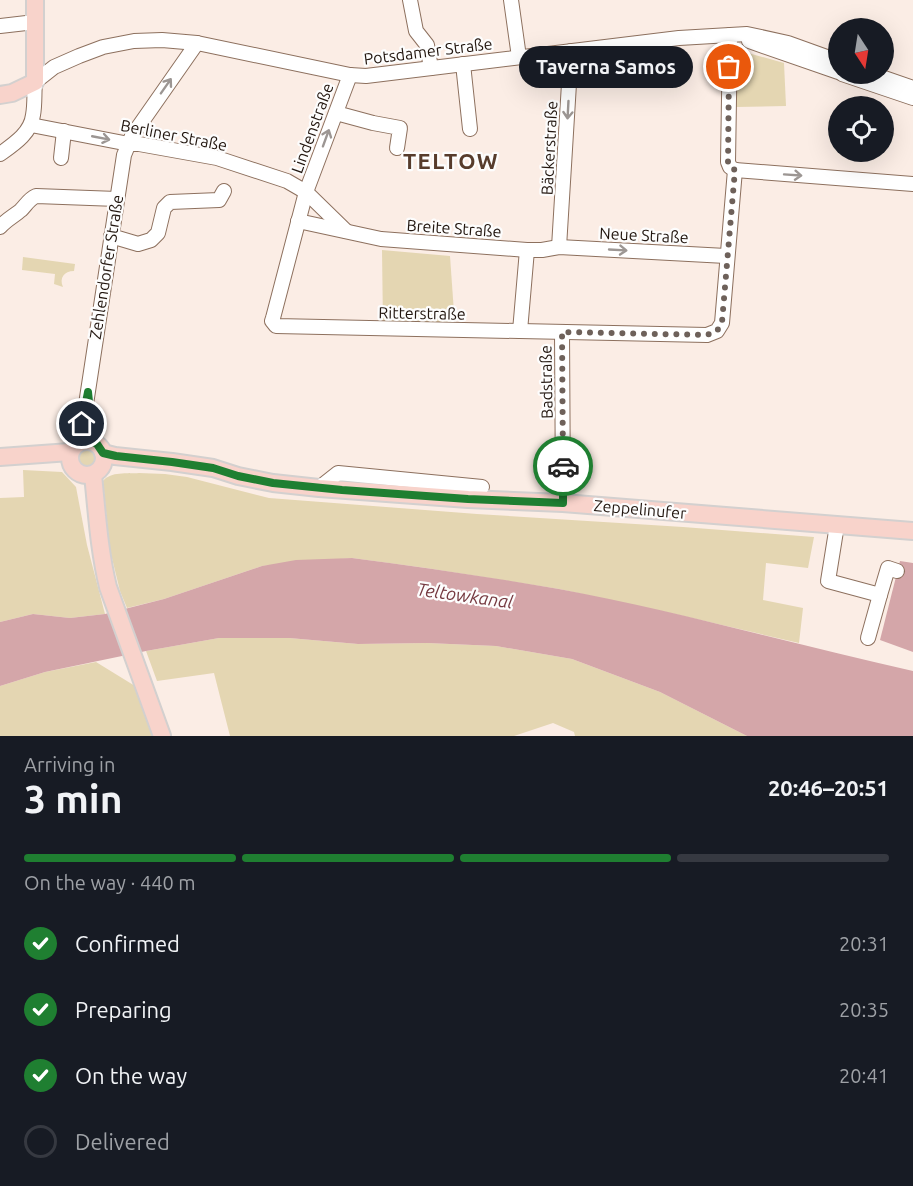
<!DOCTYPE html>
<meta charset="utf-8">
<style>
:root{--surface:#171b24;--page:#242831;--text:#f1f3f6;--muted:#9ea1a6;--line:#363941;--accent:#1f7f31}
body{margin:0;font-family:Ubuntu,sans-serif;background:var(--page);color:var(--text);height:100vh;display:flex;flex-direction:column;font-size:22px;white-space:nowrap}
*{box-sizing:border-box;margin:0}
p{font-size:20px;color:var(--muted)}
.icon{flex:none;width:33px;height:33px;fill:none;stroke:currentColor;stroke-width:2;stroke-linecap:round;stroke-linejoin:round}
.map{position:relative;height:736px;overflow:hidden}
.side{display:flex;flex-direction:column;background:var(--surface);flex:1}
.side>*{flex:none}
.needle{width:39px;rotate:168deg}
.tools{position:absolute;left:828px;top:18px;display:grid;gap:12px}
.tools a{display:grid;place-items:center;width:66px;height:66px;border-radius:50%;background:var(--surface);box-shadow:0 6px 24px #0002;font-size:30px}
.pin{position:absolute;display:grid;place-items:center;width:51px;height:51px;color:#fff;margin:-26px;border:3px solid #fff;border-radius:50%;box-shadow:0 2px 6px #0007}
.courier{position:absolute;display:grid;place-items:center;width:60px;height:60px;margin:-30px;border:4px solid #1f7f31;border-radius:50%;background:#fff;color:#222;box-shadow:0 2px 8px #0007}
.bubble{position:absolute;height:42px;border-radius:21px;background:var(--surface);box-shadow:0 6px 24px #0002;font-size:20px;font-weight:700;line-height:42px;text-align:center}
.summary em{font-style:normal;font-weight:700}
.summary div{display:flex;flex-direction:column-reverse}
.summary{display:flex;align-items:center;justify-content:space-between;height:102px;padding:0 24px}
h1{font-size:39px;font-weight:700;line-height:45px}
.bar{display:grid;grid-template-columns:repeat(4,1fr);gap:9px 6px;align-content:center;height:72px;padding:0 24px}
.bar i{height:8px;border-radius:4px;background:var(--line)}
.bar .selected{background:var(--accent)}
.bar p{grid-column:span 4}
ol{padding:0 24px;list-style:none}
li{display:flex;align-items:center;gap:18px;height:66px}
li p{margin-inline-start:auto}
li .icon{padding:6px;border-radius:50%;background:var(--accent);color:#fff;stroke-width:4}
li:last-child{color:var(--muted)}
li i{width:33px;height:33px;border:3px solid var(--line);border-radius:50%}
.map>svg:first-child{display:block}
.green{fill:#e4d6b2}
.water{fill:#d4a6a9}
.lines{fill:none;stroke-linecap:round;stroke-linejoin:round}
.minor-casing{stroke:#8d705e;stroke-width:16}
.major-casing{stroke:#d3d0cf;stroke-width:20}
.minor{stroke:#fff;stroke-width:14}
.major{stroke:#f8d3cb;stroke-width:16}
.oneway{stroke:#9c9693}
.done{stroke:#6e615a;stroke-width:6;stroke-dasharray:0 10.8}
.route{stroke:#1f7f31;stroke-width:8}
.labels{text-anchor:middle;stroke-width:4.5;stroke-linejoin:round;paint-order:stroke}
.street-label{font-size:16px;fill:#22160f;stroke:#fdfdfd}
.water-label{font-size:18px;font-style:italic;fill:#763a41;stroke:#fdfdfd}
.district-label{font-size:22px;font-weight:bold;letter-spacing:1.5px;fill:#573c2c;stroke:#fdfdfd}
</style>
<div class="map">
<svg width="913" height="736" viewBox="0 0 913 736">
<rect width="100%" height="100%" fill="#fbede5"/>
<g class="green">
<polygon points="741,51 784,63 786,106 736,107 736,58"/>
<polygon points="382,250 450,256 455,327 383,325"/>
<path d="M23,257l52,7 -1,7c-10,0 -15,7 -11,16l-9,-3 1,-10 -33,-4z"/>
<circle cx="87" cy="458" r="10"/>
<polygon points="23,470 62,472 76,487 87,545 105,614 70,618 33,614 0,622 0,498 24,497"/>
<path d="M139,473l26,1 22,3 82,21 208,16 206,13 131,10 -6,31 -42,-5 -3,37 40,8 -4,35 -133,-31 -107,-23 -133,-21 -74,-10 -90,8 -98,33 -37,9 -7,-17 -10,-41 -7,-69c8,-10 24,-7 36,-8z"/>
<polygon points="219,638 289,638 358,644 427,643 496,646 572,659 660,692 747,736 575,736 574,732 553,723 514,736 230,736 214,673 157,681 146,651"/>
<polygon points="96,662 135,686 154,736 0,736 0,686 45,672"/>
</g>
<g class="water">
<path d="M352,558c69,9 138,19 207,31 119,22 236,56 354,82v65h-166l-87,-44 -88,-33 -76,-13 -69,-3 -69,1 -69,-6h-70l-73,13 -101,21 -45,14v-64l33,-8 37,4 35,-4 59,-15 98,-33 34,-6z"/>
<polygon points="900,561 913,563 913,652 880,640"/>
</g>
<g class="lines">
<defs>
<g id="minor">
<polyline points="410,0 416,31 427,45 431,68"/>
<polyline points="511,0 519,57"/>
<polyline points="0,26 35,22"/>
<polyline points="730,35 728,162 730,167 735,170"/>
<polyline points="749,41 838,72"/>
<polyline points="463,64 470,129"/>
<polyline points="842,74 913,98"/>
<polyline points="873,74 913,88"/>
<polyline points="350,75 306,192 273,318 272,321 276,326 707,335 717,331 722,323 735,170"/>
<polyline points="336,113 373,123 400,128 397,148"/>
<polyline points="31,125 129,144 139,144 217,158 287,181 306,192 346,231"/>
<path d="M0,154c14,-10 31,-21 33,-39 2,-10 1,-22 2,-33l19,-15 25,-11 24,-9 31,-6 28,-1 35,3 153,32 16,1 313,-38 68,-4 41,9 50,18"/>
<polyline points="61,158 64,131"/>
<polyline points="735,170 913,184"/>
<polyline points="298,221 381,239 527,250 542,250 559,247 726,256"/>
<path d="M0,227c6,-7 14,-11 21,-17 5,-5 8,-11 15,-14l81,3"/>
<polyline points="111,236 138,244 151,240 158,233 164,208 170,202 219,200 224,191"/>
<polyline points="559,247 571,51"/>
<polyline points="520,331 527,250"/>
<polyline points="562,332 563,503"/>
<polyline points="90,417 93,442"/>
<polyline points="82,441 83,424 124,155 132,136 197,43"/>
<polyline points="319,488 338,473 482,487"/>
<polyline points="837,525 828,581 880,595 868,638"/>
<polyline points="880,595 888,568 897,571"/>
</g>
<g id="major">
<polyline points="0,95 12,93 35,82 35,0"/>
<circle cx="87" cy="458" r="17"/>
<polyline points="103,453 115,456 172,462 213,468 238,476 273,483 319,488 468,499 563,503 913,531"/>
<polyline points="0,457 70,452"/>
<path d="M93,475c4,38 6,75 15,112l54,149"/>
</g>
</defs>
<use href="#minor" class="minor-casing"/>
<use href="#major" class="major-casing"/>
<use href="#minor" class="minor"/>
<use href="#major" class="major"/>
</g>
<defs><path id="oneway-shaft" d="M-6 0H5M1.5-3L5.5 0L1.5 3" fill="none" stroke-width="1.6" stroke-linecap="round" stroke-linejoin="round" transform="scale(1.5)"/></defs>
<g class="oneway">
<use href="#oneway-shaft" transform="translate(166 86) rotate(-55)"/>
<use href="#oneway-shaft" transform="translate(568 110) rotate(93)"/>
<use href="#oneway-shaft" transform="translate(101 138) rotate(11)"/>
<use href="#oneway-shaft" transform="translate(326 138) rotate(-70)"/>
<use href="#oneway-shaft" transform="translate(793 175) rotate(4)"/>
<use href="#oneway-shaft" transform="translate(618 250) rotate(3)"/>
</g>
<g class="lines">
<polyline class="done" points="563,466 562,332 707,335 717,331 722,322 735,170 730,167 728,162 729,67"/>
<polyline class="route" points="82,424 88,392 93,442 97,444 103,453 116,456 172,462 213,468 238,476 273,483 342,490 468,499 563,503 563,466"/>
</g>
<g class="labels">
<g class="street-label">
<text transform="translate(428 51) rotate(-7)" y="6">Potsdamer Straße</text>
<text transform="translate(312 128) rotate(-70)" y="6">Lindenstraße</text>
<text transform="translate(174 135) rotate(11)" y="6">Berliner Straße</text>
<text transform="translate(549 148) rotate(-87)" y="6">Bäckerstraße</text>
<text transform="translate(454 228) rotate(4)" y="6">Breite Straße</text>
<text transform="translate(644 235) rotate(3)" y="6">Neue Straße</text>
<text transform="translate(106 267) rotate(-81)" y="6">Zehlendorfer Straße</text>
<text transform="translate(422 313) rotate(1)" y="6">Ritterstraße</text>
<text transform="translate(546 382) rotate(-91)" y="6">Badstraße</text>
<text transform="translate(640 509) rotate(5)" y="6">Zeppelinufer</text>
</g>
<g class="water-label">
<text transform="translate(465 596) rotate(8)" y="6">Teltowkanal</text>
</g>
<g class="district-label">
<text x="451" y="169">TELTOW</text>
</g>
</g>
</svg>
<div class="tools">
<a><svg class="needle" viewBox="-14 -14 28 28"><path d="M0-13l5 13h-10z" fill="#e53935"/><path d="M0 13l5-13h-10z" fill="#9ea1a6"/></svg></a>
<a><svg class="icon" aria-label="locate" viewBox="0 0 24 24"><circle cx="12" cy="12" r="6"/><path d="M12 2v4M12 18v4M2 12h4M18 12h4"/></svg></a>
</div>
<div class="pin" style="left:729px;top:67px;background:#ea580c"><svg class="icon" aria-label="bag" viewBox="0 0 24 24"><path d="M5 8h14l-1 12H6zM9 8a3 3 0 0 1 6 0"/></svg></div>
<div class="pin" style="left:82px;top:424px;background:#1f2937"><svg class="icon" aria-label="home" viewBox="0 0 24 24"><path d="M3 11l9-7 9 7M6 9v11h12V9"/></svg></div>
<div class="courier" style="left:563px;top:466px"><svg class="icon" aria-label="car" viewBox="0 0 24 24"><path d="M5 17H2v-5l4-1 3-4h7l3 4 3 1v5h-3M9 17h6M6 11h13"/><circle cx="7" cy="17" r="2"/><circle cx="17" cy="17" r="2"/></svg></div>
<div class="bubble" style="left:519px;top:46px;width:174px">Taverna Samos</div>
</div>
<section class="side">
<div class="summary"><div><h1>3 min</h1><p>Arriving in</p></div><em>20:46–20:51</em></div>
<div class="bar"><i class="selected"></i><i class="selected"></i><i class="selected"></i><i></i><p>On the way · 440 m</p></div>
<ol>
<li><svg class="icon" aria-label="check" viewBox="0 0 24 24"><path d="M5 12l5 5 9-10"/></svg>Confirmed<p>20:31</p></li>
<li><svg class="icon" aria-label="check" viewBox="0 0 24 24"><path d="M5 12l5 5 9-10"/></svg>Preparing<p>20:35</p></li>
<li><svg class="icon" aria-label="check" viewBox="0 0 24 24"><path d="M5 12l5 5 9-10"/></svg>On the way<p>20:41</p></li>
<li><i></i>Delivered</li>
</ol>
</section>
